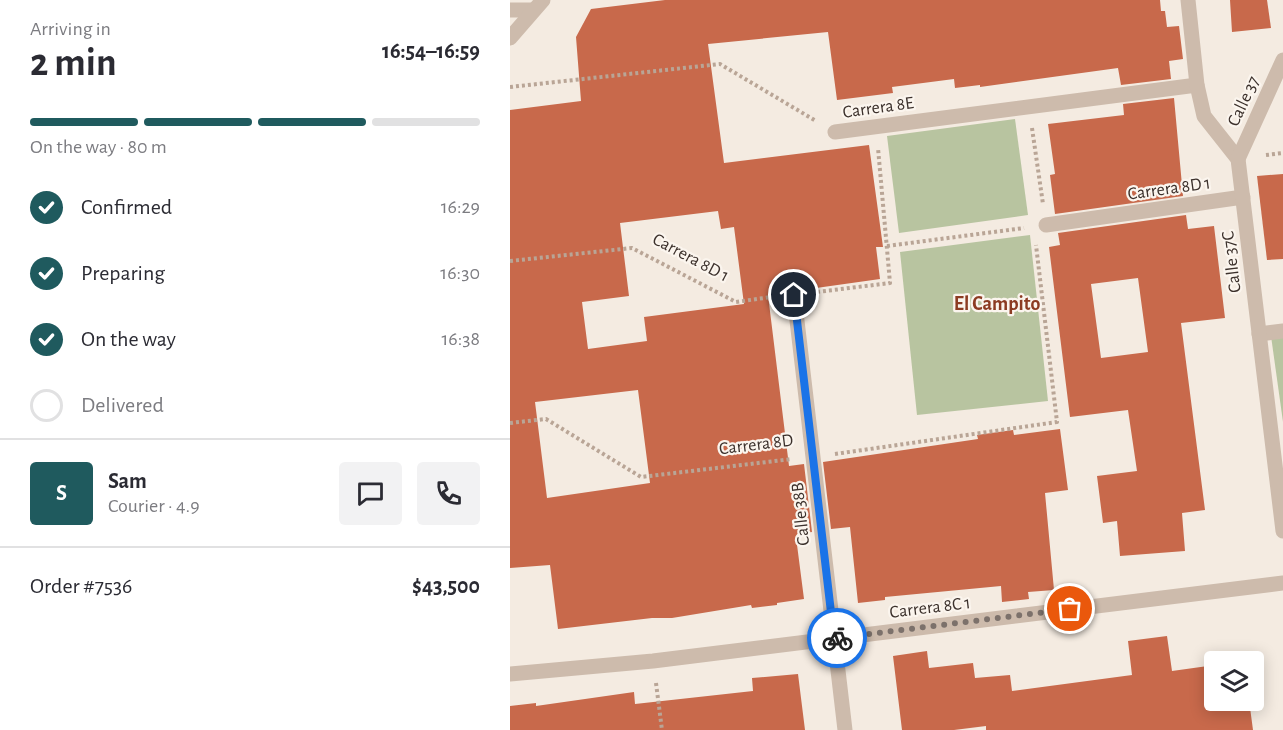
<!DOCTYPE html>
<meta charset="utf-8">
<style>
:root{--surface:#fff;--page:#f2f2f3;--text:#2b2b33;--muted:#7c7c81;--line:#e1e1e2;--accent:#1f5a5e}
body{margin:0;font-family:"Alegreya Sans",sans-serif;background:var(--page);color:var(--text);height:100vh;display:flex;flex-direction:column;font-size:22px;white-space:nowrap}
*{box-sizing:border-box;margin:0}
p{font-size:20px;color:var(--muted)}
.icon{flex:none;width:33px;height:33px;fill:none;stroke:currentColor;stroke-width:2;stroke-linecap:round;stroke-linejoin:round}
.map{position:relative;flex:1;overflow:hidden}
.side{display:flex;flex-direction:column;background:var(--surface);width:510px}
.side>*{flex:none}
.fabs{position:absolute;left:694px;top:651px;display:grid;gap:12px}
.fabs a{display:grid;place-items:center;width:60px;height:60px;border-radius:6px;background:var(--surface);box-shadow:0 3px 15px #0003;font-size:30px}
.pin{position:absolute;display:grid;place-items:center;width:51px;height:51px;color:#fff;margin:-26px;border:3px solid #fff;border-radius:50%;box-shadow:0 2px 6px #0007}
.courier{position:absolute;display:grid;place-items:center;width:60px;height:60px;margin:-30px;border:4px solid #1a73e8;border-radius:50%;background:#fff;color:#222;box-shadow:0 2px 8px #0007}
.headline em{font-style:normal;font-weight:600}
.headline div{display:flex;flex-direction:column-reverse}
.headline{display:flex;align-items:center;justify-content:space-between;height:102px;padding:0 30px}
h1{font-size:39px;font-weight:600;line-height:45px}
.bar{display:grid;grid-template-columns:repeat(4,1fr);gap:9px 6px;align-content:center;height:72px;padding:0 30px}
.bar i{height:8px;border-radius:4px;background:var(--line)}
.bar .on{background:var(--accent)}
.bar p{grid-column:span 4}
.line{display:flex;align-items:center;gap:15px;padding:0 30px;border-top:2px solid var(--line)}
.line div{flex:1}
.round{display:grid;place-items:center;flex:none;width:63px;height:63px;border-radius:6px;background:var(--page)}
ol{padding:0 30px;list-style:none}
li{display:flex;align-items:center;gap:18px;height:66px}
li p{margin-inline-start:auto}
li .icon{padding:6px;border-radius:50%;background:var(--accent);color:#fff;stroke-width:4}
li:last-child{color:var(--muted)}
li i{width:33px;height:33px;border:3px solid var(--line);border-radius:50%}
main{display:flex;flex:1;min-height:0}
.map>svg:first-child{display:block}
.green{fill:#b8c4a0}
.building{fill:#c8694b;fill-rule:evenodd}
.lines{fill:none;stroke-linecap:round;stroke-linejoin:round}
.path{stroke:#b9a596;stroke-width:4;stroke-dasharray:3 3;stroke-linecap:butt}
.lane{stroke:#cdbbac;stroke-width:15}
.street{stroke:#cdbbac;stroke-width:15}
.done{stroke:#7c716b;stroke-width:6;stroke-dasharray:0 10.8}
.route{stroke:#1a73e8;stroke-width:8}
.labels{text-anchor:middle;stroke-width:4.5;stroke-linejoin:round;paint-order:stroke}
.street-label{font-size:18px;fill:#3b302b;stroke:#fbf5ee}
.neighbourhood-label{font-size:20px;font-weight:bold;fill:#8c3b22;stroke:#fbf5ee}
</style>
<main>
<section class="side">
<div class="headline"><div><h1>2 min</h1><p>Arriving in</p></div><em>16:54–16:59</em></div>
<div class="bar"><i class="on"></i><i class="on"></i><i class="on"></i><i></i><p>On the way · 80 m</p></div>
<ol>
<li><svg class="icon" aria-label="check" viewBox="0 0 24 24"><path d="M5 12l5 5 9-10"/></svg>Confirmed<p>16:29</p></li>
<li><svg class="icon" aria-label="check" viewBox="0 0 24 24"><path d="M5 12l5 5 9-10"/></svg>Preparing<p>16:30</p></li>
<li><svg class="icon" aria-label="check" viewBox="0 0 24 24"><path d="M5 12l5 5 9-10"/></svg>On the way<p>16:38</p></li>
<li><i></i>Delivered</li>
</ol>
<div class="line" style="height:108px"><b class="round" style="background:var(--accent);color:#fff">S</b><div><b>Sam</b><p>Courier · 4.9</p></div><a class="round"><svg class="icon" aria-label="chat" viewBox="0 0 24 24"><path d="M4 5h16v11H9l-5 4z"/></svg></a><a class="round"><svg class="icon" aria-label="phone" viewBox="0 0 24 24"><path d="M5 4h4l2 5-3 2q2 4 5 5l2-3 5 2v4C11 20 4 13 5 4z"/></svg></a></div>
<div class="line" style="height:78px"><div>Order #7536</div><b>$43,500</b></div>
</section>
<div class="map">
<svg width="773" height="730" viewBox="0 0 773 730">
<rect width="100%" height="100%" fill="#f4ebe1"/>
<g class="green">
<polygon points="505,119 518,215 389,233 377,136"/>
<polygon points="520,235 538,401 407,415 390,252"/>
<polygon points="773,334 773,422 761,336"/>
</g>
<g class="building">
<path d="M155,0h495l1,11h4l2,16 12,-1 4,33 -14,2 2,18 -50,6 -3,-17 -138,19v-2l-25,3 -1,-9 -62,8 1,6 -56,7 -9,-68 -120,12 16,119 145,-18 14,102h-7l4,32 -78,11 -10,-5 -7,7 -17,3 21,171 15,-2 8,68 -15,2 -1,3 8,62 -27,4v2l-25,3 -1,-3 -79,13h-20l-94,11 -8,-64 -40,3v-458l71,-9 -5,-64 15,-28zM208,211l3,18 13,-2 10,77 -100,13 3,24 -59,8 -6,-47 47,-6 -9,-73zM128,390l12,93 -103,15 -12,-96z"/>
<polygon points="720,0 757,0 761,28 722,32"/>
<polygon points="664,98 673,196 545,214 540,175 545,174 538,124 614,115 613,104"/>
<polygon points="773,174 773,259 757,260 747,176"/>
<path d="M676,215l2,14 26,-3 11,92 -44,5 24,187 -23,3 3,38 -65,5 -3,-35 -14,2 -6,-47 40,-5 -9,-61 -58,7 -21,-170 11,-2 -2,-12zM628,278l10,74 -47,6 -10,-74z"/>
<polygon points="550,429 558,490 535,493 544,590 518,592 519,599 492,602 491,586 375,597 375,600 348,603 340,527 321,529 313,462 468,439 467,435 503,430 504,435"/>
<polygon points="657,636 662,671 705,665 705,700 739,700 743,730 476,730 476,726 444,730 392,730 383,656 417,651 419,668 463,663 465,678 500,675 502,691 622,675 618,641"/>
<polygon points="288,674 295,730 0,730 0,706 26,703 26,706 124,692 125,704 243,691 242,678"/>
</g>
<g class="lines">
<g class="path">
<polyline points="0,87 210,64 306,121"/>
<polyline points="522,128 533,204"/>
<polyline points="756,155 773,153"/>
<polyline points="377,246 514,228"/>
<polyline points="0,261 122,248 226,302 261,297"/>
<polyline points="307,292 380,283 368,148"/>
<polyline points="0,423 36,419 131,477 282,459"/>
<polyline points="325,454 547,422 526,245"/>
<polyline points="146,683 152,730"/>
</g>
<g class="lane">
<polyline points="325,132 687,85"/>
<polyline points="536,225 733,197"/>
<polyline points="749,334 773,331"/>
</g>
<g class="street">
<polyline points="678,0 687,85 694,116 728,159 773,531"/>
<polyline points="0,10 23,10"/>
<polyline points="0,38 33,0"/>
<polyline points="728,159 773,60"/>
<polyline points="284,295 335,730"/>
<polyline points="0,674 143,661 773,583"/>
</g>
</g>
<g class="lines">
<polyline class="done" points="327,638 560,609"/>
<polyline class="route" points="284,295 324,638 327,638"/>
</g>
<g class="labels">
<g class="street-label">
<text transform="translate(733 101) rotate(-65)" y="6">Calle 37</text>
<text transform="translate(368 107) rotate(-8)" y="6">Carrera 8E</text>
<text transform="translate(659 188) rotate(-8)" y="6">Carrera 8D 1</text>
<text transform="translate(181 257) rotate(28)" y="6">Carrera 8D 1</text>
<text transform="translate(721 262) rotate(-97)" y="6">Calle 37C</text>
<text transform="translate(246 444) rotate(-7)" y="6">Carrera 8D</text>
<text transform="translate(290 514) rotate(-96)" y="6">Calle 38B</text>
<text transform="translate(420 607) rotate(-7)" y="6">Carrera 8C 1</text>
</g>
<g class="neighbourhood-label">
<text x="487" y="310">El Campito</text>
</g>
</g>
</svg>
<div class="fabs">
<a><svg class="icon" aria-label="layers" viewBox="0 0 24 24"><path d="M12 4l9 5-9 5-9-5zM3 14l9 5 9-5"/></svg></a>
</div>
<div class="pin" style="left:560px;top:609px;background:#ea580c"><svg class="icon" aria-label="bag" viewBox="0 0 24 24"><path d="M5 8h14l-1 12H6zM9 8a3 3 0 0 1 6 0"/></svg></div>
<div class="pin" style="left:284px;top:295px;background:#1f2937"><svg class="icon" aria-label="home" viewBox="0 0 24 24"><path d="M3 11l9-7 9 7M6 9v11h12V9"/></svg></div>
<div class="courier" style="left:327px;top:638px"><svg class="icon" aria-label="bike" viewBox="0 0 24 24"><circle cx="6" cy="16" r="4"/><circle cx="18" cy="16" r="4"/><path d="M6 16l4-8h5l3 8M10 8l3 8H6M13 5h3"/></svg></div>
</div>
</main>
